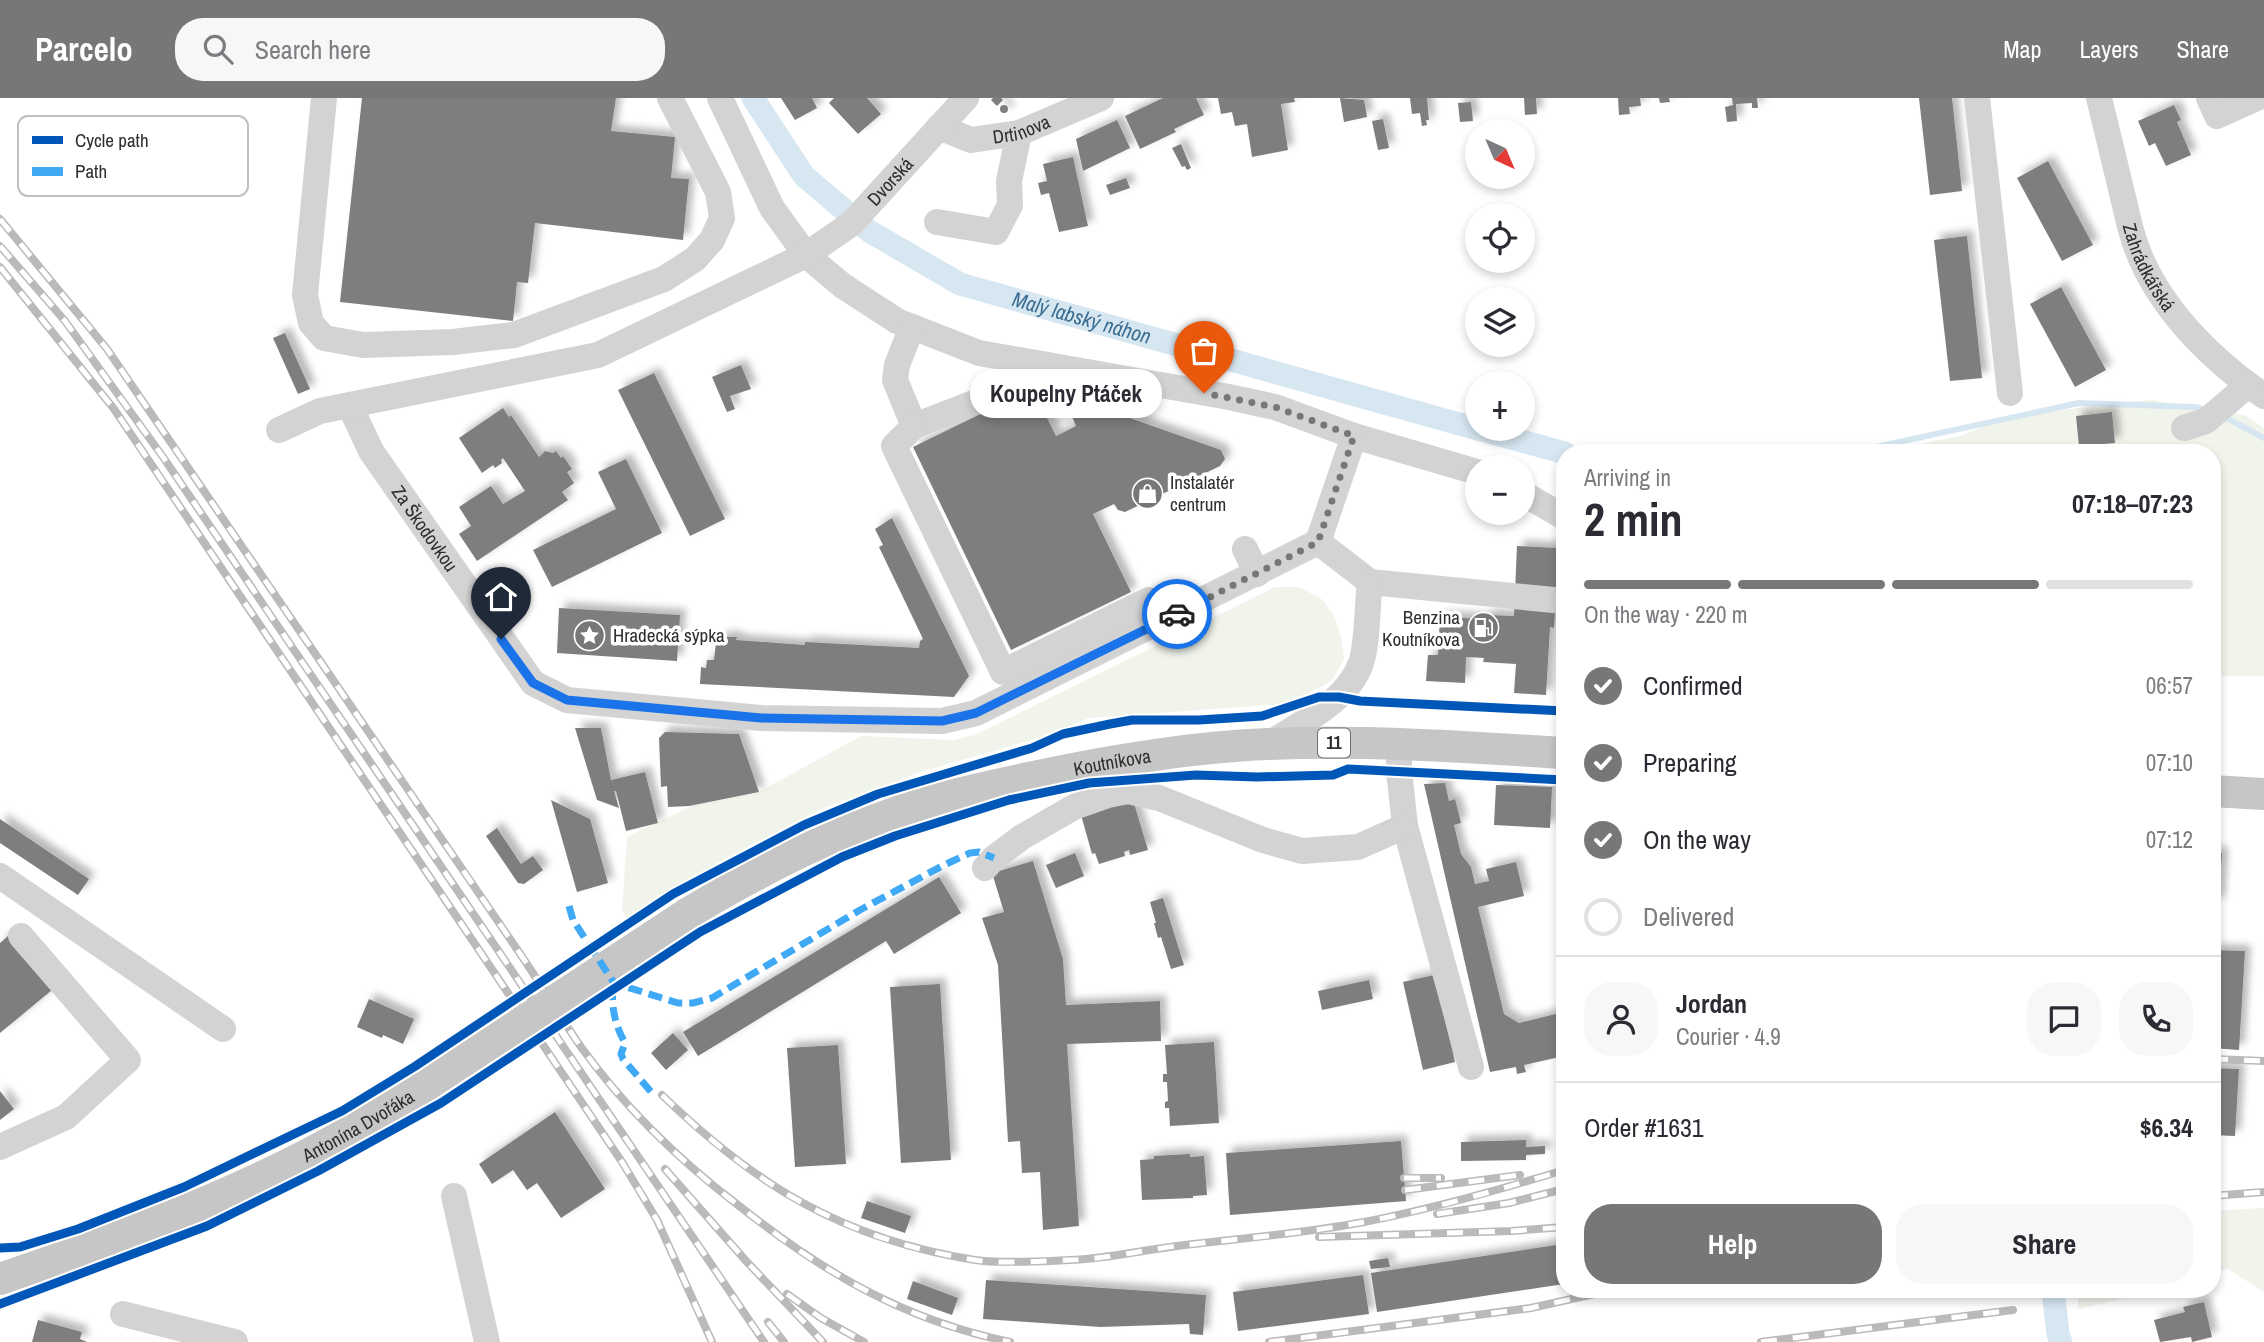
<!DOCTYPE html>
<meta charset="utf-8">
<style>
:root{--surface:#fff;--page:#f7f7f7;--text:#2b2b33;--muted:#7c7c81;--line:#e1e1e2;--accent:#777}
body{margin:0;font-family:"Archivo Narrow",sans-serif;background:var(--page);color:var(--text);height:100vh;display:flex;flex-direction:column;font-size:26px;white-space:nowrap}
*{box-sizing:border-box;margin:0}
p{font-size:23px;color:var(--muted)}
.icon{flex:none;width:38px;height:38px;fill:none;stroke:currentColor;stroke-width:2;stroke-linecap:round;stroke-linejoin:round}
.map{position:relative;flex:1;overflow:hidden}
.sheet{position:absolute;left:1556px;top:346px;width:665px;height:854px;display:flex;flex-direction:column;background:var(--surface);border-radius:28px;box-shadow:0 4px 10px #0003}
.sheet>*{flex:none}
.needle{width:46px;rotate:136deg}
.buttons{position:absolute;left:1465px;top:21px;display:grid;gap:14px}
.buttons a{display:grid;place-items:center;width:70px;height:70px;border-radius:50%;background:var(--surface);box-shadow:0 4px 10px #0003;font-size:35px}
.pin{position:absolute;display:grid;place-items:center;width:60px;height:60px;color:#fff;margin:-72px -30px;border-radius:50% 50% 50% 0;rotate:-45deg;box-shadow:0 0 7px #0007}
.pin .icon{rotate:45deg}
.courier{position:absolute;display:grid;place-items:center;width:70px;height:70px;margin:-35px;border:5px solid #1a73e8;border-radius:50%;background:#fff;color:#222;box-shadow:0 2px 9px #0007}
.bubble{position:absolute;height:49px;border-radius:24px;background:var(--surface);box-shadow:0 4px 10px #0003;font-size:23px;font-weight:800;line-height:49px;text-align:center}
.head em{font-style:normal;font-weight:800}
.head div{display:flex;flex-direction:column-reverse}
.head{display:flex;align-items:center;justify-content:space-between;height:119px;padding:0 28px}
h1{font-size:46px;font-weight:800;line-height:52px}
.bar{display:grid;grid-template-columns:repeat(4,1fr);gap:10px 7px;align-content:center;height:84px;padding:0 28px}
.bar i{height:9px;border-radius:5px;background:var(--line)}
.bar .selected{background:var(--accent)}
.bar p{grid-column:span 4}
.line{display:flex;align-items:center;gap:18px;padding:0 28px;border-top:2px solid var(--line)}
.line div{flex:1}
.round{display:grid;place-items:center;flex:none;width:74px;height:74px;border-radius:28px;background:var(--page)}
ol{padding:0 28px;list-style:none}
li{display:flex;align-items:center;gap:21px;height:77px}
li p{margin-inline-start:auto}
li .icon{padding:7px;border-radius:50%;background:var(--accent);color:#fff;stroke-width:4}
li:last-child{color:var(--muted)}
li i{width:38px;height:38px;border:4px solid var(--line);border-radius:50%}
.button{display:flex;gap:14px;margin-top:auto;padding:14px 28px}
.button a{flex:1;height:80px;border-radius:28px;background:var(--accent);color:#fff;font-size:28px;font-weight:800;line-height:80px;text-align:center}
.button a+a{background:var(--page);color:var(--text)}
header{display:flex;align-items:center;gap:42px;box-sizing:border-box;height:98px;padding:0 35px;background:var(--accent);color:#fff}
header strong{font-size:33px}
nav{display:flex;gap:38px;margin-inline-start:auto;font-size:24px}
.search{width:490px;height:63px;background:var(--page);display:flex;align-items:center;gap:18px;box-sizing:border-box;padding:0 24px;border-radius:28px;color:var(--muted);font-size:26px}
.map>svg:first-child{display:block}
.green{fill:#f0f4eb}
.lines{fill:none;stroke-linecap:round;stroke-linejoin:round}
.stream{stroke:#d7e7f2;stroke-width:6}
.canal{stroke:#d7e7f2;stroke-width:23}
.building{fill:#7e7e7e;filter:url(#shadow)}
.minor{stroke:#d3d3d3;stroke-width:26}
.major{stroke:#c6c6c6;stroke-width:32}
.rail-casing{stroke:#bababa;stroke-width:8}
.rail{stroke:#fff;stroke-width:5;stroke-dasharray:16;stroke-linecap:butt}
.major-bridge{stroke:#c6c6c6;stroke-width:32}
.quiet{stroke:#3fa9f5;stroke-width:7;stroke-dasharray:14 7;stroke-linecap:butt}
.cycleway-casing{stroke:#fff;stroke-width:13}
.cycleway{stroke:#0057b8;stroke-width:9}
.done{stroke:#777;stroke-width:7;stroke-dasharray:0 12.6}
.route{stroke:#1a73e8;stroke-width:9}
.labels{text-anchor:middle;stroke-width:7;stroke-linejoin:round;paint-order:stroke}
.shield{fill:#fff;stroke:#6d6d6d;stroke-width:2}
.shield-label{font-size:18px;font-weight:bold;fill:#2e2e2e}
.street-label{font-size:19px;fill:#2e2e2e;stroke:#fff}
.poi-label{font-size:19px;fill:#2e2e2e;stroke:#fff;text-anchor:start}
.water-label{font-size:21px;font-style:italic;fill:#3b6e91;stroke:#fff}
.key{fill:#fff;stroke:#c0c0c0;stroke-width:2}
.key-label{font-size:19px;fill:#2e2e2e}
</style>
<header>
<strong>Parcelo</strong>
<div class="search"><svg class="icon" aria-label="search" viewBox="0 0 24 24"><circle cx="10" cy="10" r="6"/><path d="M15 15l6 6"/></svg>Search here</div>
<nav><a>Map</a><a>Layers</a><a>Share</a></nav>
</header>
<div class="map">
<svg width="2264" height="1244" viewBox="0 0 2264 1244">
<defs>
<filter id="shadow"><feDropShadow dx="6" dy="-6" stdDeviation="3.5" flood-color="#0004"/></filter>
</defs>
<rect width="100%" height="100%" fill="#fff"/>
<g class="green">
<polygon points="2152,302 2245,317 2264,330 2264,578 2212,578 2212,355 1875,355 1960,338 2000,322 2104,306"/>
<polygon points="1275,489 1299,489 1323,502 1334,518 1341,538 1344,561 1332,582 1321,589 1283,606 1089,620 1042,639 924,673 821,711 726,760 626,820 622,812 627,739 694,707 757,695 861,638 954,642 975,637"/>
<polygon points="2264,1110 2264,1194 2228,1171 2212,1175 2212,1113"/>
<polygon points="2078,1192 2140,1192 2134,1193 2134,1198 2078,1211"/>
</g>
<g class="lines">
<g class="stream">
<polyline points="2223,318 2264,340"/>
<polyline points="1848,355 2079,305 2195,309 2203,311"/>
</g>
<g class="canal">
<path id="s1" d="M753,0l51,78 65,55 91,53 517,145"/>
<polyline points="1478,331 1565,355"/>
<polyline points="2053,1192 2058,1236 2061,1244"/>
</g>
</g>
<g class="building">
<polygon points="362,0 616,0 611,33 675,39 671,80 689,81 683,142 535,125 528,185 517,184 513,223 340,204"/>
<polygon points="781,0 812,0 817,10 795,22"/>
<polygon points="834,0 867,0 881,16 858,36 829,5"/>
<polygon points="993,0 1001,0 1003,2 997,8 991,2"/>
<polygon points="1163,0 1196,0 1204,17 1174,31 1176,34 1140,51 1125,18"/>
<polygon points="1218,0 1294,0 1295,4 1281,6 1288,52 1252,59 1247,26 1235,28 1232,14 1221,16"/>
<polygon points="1340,0 1364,2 1367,19 1344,24"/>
<polygon points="1410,0 1427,0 1429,22 1426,22 1427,27 1422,28 1420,15 1412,16"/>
<polygon points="1524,0 1536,0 1537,16 1525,17"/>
<polygon points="1618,0 1640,0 1641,8 1629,9 1630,16 1619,17"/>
<polygon points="1659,0 1669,0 1670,4 1660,5"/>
<polygon points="1732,0 1757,0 1758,10 1752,10 1752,5 1736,6 1737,23 1727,24 1725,9 1733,7"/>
<polygon points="1919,0 1952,0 1962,93 1930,97"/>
<polygon points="1471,4 1473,23 1460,24 1458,5"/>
<circle cx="1004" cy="11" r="4"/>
<polygon points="2174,7 2181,22 2177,24 2191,57 2166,68 2155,45 2149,48 2138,23"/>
<polygon points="1383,21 1389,50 1378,52 1372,23"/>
<polygon points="1117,22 1130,50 1083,73 1076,41"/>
<polygon points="1181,46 1191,70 1187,72 1185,68 1182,69 1172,50"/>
<polygon points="1073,59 1088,128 1059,134 1049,95 1041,97 1038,85 1047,83 1043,66"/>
<polygon points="2048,63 2093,147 2062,163 2017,80"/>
<polygon points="1126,80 1130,90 1110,97 1106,87"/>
<polygon points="1967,138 1982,280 1950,283 1934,142"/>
<polygon points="2061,189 2106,272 2075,289 2030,206"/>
<polygon points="285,235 310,291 298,296 273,240"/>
<polygon points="741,267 751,291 730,298 735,311 727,314 712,279"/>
<polygon points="654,275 725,421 690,438 618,292"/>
<polygon points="1015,299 1041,308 1056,338 1076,328 1071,316 1072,310 1078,305 1084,304 1221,352 1225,361 1220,368 1125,414 1118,412 1114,406 1093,416 1131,494 1011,552 913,349"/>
<polygon points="503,310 509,319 511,317 539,359 545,353 553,355 556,353 561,360 563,358 572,371 567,374 574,385 562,394 568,402 477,463 459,436 471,428 459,409 491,388 503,406 525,393 503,360 501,362 502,365 495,370 493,367 482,375 459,340"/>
<polygon points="2112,314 2115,345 2079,348 2076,318"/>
<polygon points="626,361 662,435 552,489 533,452 616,411 598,374"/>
<polygon points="892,420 969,578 954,599 700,586 701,569 706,570 707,562 714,562 716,544 723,539 737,539 736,542 805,547 805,544 919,550 920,543 923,541 879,449 883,447 875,431"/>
<polygon points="1517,448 1558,450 1554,530 1550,529 1546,597 1514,595 1516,566 1483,564 1484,560 1466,559 1465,585 1426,583 1428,557 1438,557 1440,519 1486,521 1486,517 1514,518"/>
<polygon points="559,510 680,517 677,563 557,555"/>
<polygon points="575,630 601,630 611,682 645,674 658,725 626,733 616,693 614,693 619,710 597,702"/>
<polygon points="665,634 739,636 759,694 689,708 668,709 667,688 661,689 659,640"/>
<polygon points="1445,685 1449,703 1455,701 1461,725 1454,727 1461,756 1471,769 1475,786 1489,783 1486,771 1516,764 1524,798 1478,809 1504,916 1519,925 1564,914 1564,958 1524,967 1526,974 1517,976 1516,969 1490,974 1424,686"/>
<polygon points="1496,687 1552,689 1550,730 1494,727"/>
<polygon points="551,702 590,721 608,785 577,794"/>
<polygon points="1133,702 1148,752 1130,757 1129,752 1124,754 1125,758 1099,766 1095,755 1092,756 1081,717"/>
<polygon points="0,721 89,781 78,797 0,745"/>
<polygon points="497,730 521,766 533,758 543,772 524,786 518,785 486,738"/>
<polygon points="2212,754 2222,755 2219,805 2212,805"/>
<polygon points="1075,755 1084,778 1056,790 1046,767"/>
<polygon points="1033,763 1063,861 1066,907 1160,903 1161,943 1067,946 1079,1128 1043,1132 1040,1074 1022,1075 1020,1043 1008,1044 998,867 982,820 1004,814 992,775"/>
<polygon points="939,779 961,815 894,856 886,843 698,958 683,934"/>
<polygon points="1163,800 1184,867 1171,871 1161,839 1158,840 1154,825 1156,825 1150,804"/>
<polygon points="8,838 52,892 0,935 0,845"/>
<polygon points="2212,852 2245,853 2239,952 2212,950"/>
<polygon points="1434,877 1455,964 1423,972 1403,884"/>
<polygon points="1369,882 1373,901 1322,912 1318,893"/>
<polygon points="940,886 951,1062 901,1065 890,889"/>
<polygon points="369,901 414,921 403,946 383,937 382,940 357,929"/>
<polygon points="673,935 688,952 666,972 651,955"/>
<polygon points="1214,944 1219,1025 1170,1028 1169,1010 1165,1010 1165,1004 1168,1003 1167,984 1163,984 1163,976 1167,976 1165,947"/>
<polygon points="838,947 846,1066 795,1069 787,950"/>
<polygon points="2212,970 2239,971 2235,1038 2212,1037"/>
<polygon points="0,993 14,1011 0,1022"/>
<polygon points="555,1014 605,1091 561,1120 537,1085 527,1092 513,1072 492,1086 479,1066"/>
<polygon points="1526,1042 1526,1049 1545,1048 1545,1056 1526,1057 1526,1062 1461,1063 1461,1044"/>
<polygon points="1401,1043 1406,1103 1230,1117 1226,1055"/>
<polygon points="1190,1056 1190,1059 1204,1058 1207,1097 1193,1098 1193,1100 1142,1102 1140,1062 1154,1061 1154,1058"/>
<polygon points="867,1103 911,1118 905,1135 861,1120"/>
<polygon points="1563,1146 1564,1186 1377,1214 1371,1175"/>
<polygon points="1388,1160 1390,1169 1371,1171 1369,1163"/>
<polygon points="1363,1177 1369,1216 1238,1233 1233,1194"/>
<polygon points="986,1182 1206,1197 1203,1237 1190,1236 1189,1226 1101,1229 983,1221"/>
<polygon points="913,1183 958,1200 952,1217 907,1201"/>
<polygon points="2204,1204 2212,1239 2192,1244 2191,1239 2160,1244 2154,1222 2185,1214 2183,1209"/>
<polygon points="38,1222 82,1234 80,1241 87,1244 32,1244"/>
</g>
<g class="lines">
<g class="minor">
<polyline points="324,0 305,197 311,225 324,240 363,247 453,244 514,237 664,181 695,161 712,142 722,120 718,94 670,0"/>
<polyline points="720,0 772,110 806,157 843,188 897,223 979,255 1229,299 1275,309 1354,338 1477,374"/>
<polyline points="1977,0 2010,295"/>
<path id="s2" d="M2099,0c8,33 16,66 24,99 5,22 10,45 20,66 25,54 73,100 121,133"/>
<polyline points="2209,0 2217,18 2257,0"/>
<path id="s3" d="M939,29l32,13 48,-7 82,-35"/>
<polyline points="937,124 996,134 1010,107 1009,83 1019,35"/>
<polyline points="912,229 897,267 895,282 914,328 999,295"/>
<path id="s4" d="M350,308l21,45 162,232 34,17 194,18 181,3 34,-8 342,-171 36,-106"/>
<polyline points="914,328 894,348 1003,574 1149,502"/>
<polyline points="2184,330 2206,323 2248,287"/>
<path id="s5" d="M279,332l41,-19 278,-56 208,-100 45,-31 115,-126"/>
<polyline points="1522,395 1564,419"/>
<polyline points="1318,444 1370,484 1564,503"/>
<polyline points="1245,451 1257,476"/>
<polyline points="1399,645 1399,673 1405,728 1471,969"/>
<path d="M1269,646c33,-22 78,-42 92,-81 7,-21 6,-59 9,-81"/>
<polyline points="985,770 994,760 1022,739 1074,709 1108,697 1128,693 1159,700 1263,742 1302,753 1358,749 1405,728"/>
<polyline points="0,778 223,931"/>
<polyline points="0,1049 66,1019 128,962 21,838"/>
<polyline points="454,1098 487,1244"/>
<polyline points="123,1216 235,1244"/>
</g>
<g class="major">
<polyline points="2212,693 2264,696"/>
<path id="s6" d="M687,816c63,-38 129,-73 199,-98 46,-17 95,-28 143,-38 79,-17 159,-31 240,-34 99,-4 197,3 295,9"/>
<path id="s7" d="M0,1181c99,-34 199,-70 293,-117 46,-23 91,-50 134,-77"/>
</g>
<defs>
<g id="rail">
<path d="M0,121l107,130 416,609c20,30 38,60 58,89 44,61 98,113 157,158 84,67 166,115 272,137"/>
<polyline points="0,148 65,223 163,359 764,1244"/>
<polyline points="0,169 114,311 622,1064 657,1122 712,1244"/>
<polyline points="2212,961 2264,963"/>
<path d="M662,997c94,91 181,144 313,165 25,4 68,1 95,0 37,-1 78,-11 115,-15 60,-7 121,-12 179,-23 68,-13 135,-32 200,-52"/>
<polyline points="665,1071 747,1164 823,1244"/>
<polyline points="1404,1080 1441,1080"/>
<polyline points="1405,1092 1520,1077"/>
<polyline points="2212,1098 2264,1094"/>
<polyline points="1437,1116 1509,1105 1564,1091"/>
<polyline points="1319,1139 1512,1133 1564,1129"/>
<polyline points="787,1196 821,1220 864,1244"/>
<polyline points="768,1224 784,1244"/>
<polyline points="1269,1244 1531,1210 1612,1192"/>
<polyline points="1761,1244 2013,1212"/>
</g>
</defs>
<use href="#rail" class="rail-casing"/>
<use href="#rail" class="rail"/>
<polyline class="major-bridge" points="427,987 687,816"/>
<g class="quiet">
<polyline points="569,808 573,822 614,885 678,905 693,905 712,900 860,812 944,767 970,755 979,754 994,760"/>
<path d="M613,888c-2,21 2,39 12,57l-4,11 2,5 29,34"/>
</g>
<defs>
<g id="cycleway">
<polyline points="0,1150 20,1149 78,1131 184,1089 342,1013 414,969 673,796 804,727 878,696 1032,650 1063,636 1110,626 1132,622 1199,622 1262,618 1319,599 1339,599 1360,603 1564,613"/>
<polyline points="0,1206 207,1128 318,1073 441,1005 700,834 842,759 895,738 1009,702 1089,685 1196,677 1257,679 1333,677 1348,671 1564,682"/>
</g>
</defs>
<use href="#cycleway" class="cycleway-casing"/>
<use href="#cycleway" class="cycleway"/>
</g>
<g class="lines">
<polyline class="done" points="1177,516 1318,444 1354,338 1275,309 1204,295"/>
<polyline class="route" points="501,541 533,585 567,602 761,620 942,623 976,615 1177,516"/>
</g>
<defs>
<symbol id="shop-disc" viewBox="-11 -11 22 22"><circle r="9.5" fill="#777" stroke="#fff"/><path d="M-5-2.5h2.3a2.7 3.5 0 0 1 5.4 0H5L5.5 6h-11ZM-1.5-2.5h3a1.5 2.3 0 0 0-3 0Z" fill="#fff"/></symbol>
<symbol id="fuel-disc" viewBox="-11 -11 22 22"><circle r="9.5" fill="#777" stroke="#fff"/><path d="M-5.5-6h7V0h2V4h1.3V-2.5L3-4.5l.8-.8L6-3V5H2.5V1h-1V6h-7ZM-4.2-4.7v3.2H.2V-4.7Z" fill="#fff"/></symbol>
<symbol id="sight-disc" viewBox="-11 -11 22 22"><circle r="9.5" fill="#777" stroke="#fff"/><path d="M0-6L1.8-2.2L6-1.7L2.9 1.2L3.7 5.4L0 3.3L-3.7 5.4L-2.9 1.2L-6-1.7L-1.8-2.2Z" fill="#fff"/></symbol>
</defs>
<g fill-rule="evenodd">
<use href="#shop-disc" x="1130" y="378" width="35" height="35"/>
<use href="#fuel-disc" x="1466" y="512" width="35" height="35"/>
<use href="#sight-disc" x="572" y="520" width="35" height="35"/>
</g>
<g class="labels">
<rect class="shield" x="1318" y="630.5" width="32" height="29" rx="5"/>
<g class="shield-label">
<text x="1334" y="651">11</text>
</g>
<g class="street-label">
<text dy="7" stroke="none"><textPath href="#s3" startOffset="86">Drtinova</textPath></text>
<text dy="7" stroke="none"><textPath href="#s5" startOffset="672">Dvorská</textPath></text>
<text dy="7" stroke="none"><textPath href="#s2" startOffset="177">Zahrádkářská</textPath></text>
<text dy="7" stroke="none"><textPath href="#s4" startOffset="144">Za Škodovkou</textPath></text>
<text dy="7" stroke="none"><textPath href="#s6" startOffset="455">Koutníkova</textPath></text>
<text dy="7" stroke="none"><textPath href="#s7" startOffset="390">Antonína Dvořáka</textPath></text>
</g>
<g class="poi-label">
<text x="1170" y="391">Instalatér<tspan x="1170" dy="22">centrum</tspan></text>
<text x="1460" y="526" text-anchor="end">Benzina<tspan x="1460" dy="22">Koutníkova</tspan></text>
<text x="613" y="544">Hradecká sýpka</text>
</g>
<g class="water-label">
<text dy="7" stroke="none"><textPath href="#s1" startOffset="410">Malý labský náhon</textPath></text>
</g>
</g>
<rect x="18" y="18" width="230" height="80" rx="10" class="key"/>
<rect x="32" y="38" width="31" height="8" fill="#0057b8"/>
<rect x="32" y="69" width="31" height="9" fill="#3fa9f5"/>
<g class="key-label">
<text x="75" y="49">Cycle path</text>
<text x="75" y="80">Path</text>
</g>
</svg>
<div class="buttons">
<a><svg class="needle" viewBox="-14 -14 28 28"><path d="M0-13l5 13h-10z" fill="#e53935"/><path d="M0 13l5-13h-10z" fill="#7c7c81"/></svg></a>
<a><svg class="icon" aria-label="locate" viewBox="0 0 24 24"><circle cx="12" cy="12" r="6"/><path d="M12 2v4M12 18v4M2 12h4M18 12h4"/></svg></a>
<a><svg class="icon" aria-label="layers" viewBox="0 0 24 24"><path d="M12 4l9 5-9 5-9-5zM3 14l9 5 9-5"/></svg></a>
<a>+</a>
<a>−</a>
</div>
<div class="pin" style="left:1204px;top:295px;background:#ea580c"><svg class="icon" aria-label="bag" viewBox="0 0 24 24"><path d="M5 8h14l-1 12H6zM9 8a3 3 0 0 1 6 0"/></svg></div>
<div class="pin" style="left:501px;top:541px;background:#1f2937"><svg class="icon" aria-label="home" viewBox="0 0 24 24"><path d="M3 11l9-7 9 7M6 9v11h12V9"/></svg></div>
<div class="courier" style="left:1177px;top:516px"><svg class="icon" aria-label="car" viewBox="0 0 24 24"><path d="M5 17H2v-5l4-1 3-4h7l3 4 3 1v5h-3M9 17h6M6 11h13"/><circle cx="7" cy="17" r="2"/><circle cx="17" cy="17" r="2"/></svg></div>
<div class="bubble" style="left:970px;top:271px;width:192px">Koupelny Ptáček</div>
<section class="sheet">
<div class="head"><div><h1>2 min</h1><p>Arriving in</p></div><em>07:18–07:23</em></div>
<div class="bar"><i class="selected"></i><i class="selected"></i><i class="selected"></i><i></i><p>On the way · 220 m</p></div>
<ol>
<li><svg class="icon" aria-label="check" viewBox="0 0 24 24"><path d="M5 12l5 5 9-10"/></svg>Confirmed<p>06:57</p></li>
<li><svg class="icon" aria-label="check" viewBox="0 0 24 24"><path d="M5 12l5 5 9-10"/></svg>Preparing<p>07:10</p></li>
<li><svg class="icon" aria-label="check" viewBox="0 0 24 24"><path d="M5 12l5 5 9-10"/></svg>On the way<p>07:12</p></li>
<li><i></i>Delivered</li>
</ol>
<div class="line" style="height:126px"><a class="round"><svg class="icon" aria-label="person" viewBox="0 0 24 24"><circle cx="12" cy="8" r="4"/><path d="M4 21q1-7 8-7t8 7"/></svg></a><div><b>Jordan</b><p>Courier · 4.9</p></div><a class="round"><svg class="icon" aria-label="chat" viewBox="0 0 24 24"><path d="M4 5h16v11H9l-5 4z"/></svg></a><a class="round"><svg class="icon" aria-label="phone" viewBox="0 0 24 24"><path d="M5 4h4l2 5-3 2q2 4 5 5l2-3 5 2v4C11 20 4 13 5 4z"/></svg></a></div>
<div class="line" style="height:91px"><div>Order #1631</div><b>$6.34</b></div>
<div class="button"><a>Help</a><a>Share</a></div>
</section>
</div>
